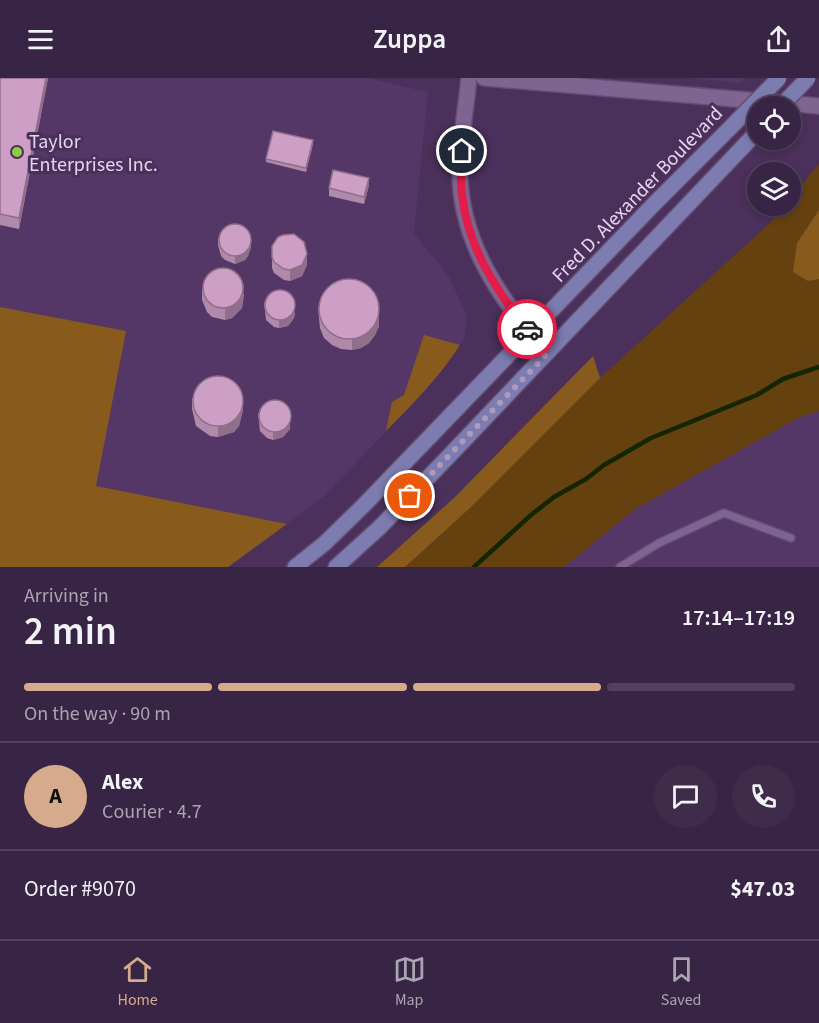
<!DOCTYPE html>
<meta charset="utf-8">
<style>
:root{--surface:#382444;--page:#3f2c4b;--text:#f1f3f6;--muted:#aba4b2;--line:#52415d;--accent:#d6ab8b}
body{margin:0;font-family:"Source Sans 3",sans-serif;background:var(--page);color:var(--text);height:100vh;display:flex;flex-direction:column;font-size:22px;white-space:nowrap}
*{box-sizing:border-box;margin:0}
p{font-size:20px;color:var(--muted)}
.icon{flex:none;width:33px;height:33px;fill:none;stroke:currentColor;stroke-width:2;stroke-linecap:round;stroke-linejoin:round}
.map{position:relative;height:489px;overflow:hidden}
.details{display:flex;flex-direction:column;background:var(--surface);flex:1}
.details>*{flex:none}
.buttons{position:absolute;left:747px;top:18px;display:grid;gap:12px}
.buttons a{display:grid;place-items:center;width:54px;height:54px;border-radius:50%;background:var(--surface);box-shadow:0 3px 9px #0003,0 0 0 2px var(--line);font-size:30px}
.pin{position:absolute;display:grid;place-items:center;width:51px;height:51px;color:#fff;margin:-26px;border:3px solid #fff;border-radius:50%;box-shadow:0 2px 6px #0007}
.courier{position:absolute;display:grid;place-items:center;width:60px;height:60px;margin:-30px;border:4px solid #e11d48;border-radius:50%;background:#fff;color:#222;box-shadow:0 2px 8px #0007}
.headline em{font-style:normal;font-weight:600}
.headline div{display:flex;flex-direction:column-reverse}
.headline{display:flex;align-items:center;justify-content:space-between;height:102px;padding:0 24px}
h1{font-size:39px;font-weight:600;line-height:45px}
.bar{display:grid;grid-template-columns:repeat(4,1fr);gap:9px 6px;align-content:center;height:72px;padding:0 24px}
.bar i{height:8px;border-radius:4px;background:var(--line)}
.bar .selected{background:var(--accent)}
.bar p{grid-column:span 4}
.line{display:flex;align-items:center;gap:15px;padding:0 24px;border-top:2px solid var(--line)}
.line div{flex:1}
.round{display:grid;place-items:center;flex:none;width:63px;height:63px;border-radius:32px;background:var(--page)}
header{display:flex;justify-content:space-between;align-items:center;height:78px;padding:0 24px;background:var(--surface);font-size:27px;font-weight:600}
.tab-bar{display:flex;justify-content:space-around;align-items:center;height:84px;border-top:2px solid var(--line);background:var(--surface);font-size:16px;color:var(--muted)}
.tab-bar a{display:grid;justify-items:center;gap:3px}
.tab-bar .selected{color:var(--accent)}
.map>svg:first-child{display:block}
.built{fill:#543667}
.green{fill:#64410f}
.forest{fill:#885b1d}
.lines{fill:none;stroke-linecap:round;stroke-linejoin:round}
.stream{stroke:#132600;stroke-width:4.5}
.service-casing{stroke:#624c70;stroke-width:10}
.tertiary-casing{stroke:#624c70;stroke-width:18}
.secondary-casing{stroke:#624c70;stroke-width:18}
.service{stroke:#7f6492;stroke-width:7}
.tertiary{stroke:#7f6492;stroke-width:15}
.secondary{stroke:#7c7cb0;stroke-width:15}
.secondary-bridge-casing{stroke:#624c70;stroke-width:18;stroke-linecap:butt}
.secondary-bridge{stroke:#7c7cb0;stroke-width:15}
.wall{fill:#b089ab}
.shaded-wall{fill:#906f8b}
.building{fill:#cd9fc7;stroke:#906f8b;stroke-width:1.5}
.done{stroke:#ae9bbb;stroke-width:6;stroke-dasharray:0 10.8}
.route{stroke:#e11d48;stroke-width:8}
.poi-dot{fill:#8ecd43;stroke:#4a305a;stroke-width:2}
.labels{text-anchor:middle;stroke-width:6;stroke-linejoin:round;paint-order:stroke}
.poi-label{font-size:20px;fill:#e4d5ef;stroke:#4a305a;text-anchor:start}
.street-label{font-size:20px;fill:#e4d5ef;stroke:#4a305a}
</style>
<header><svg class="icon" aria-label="menu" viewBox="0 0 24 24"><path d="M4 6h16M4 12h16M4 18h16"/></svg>Zuppa<svg class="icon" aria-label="share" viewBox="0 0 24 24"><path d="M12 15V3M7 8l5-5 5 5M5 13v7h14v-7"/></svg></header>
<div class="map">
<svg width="819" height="489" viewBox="0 0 819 489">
<rect width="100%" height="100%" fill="#4a305a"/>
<g class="built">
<polygon points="0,0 367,0 428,14 414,155 450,200 467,239 464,261 447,286 419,320 323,419 228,489 0,489"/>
<polygon points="689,0 744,0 739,5"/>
<polygon points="819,86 819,489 405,489 470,430 600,300 771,144 784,128 790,128 791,120"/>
</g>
<polygon class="green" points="819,86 819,132 797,165 808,203 819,201 819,333 800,339 635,431 564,489 405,489 470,430 600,300 771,144 784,128 790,128 791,120"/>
<g class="forest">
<polygon points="819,132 819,201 808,203 793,194 797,165"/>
<polygon points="0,229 126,253 96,408 287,446 228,489 0,489"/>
<path d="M424,257l36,10c-21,32 -47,59 -74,86l6,-29 12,-7z"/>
<polygon points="593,278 600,300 470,430 405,489 377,489 454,420"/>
</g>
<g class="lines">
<polyline class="stream" points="474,489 531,437 554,419 586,401 604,387 651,360 757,317 783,301 819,289"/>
<defs>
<polyline id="service" points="620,489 659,465 724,435 791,460"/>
<g id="tertiary">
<path d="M469,0c-3,30 -9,62 -9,92 -1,72 42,132 87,183"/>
<polyline points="484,0 819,28"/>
</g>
<g id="secondary">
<polyline points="295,489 325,465 364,427 654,126 730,50"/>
<polyline points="336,489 379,450 449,378 758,53"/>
</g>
</defs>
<use href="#service" class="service-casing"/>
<use href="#tertiary" class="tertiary-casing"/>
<use href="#secondary" class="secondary-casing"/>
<use href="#service" class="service"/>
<use href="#tertiary" class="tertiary"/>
<use href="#secondary" class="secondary"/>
<defs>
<g id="secondary-bridge">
<polyline points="781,28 808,0"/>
<polyline points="730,50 779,0"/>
</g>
</defs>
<use href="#secondary-bridge" class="secondary-bridge-casing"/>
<use href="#secondary-bridge" class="secondary-bridge"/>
</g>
<g class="wall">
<polygon points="0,0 48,0 19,151 0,147"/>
<polygon points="313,66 306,94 266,84 266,81"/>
<polygon points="369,107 364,126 329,118 329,110"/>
<polygon points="218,160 251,169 248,178 245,182 235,186 225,182 221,178 218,167"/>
<polygon points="272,168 307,187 302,198 290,203 284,202 274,195 272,190"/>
<polygon points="202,211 244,216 242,230 232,240 225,242 212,239 207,234 202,222"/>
<polygon points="264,224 295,235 294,240 288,248 279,250 274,249 266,242"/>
<polygon points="318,229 379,248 375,257 369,265 361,270 352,272 341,271 332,267 324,260 320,250"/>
<polygon points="192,320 243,332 239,348 234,354 218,359 210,358 196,348 192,331"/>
<polygon points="290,333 290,351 283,359 273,362 267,360 260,353 258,335"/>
</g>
<g class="shaded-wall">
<polygon points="46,0 48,0 19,151 19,140"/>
<polygon points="313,62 313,66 306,94 306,90"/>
<polygon points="369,100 369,107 364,126 364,119"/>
<polygon points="251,161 251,169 248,178 245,182 235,186 235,178"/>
<polygon points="307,176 307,187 302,198 290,203 290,192"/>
<polygon points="244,206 242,230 232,240 225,242 225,231"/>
<polygon points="295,228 294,240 288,248 279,250 279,243"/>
<polygon points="379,228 379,248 375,257 369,265 361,270 352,272 352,261"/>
<polygon points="243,321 243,332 239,348 234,354 218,359 218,348"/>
<polygon points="290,344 290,351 283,359 273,362 273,354"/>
</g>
<g class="building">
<polygon points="0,0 46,0 19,140 0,136"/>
<polygon points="273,53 313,62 306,90 266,81"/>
<polygon points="333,92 369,100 364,119 329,110"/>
<circle cx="235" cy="162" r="16"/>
<polygon points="294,156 304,164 307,176 302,187 290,192 284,191 274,184 272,179 272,168 278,159 283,157"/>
<circle cx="223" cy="210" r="20"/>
<circle cx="349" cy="231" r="30"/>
<circle cx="280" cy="227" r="15"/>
<circle cx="218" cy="323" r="25"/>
<circle cx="275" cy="338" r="16"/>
</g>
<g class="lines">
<polyline class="done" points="410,418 548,275 527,251"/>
<path class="route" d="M462,73c-8,70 22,125 65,178"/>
</g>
<circle class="poi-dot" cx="17" cy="74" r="6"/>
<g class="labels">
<g class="poi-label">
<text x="29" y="70">Taylor<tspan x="29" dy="23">Enterprises Inc.</tspan></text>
</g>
<g class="street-label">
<text transform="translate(637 116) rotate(-46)" y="7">Fred D. Alexander Boulevard</text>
</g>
</g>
</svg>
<div class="buttons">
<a><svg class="icon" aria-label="locate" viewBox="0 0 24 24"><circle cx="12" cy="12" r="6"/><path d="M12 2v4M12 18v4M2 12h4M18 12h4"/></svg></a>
<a><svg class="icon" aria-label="layers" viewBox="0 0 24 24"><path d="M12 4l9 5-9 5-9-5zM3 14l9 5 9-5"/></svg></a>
</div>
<div class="pin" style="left:410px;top:418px;background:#ea580c"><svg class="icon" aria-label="bag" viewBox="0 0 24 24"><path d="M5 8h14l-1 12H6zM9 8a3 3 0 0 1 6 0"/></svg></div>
<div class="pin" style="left:462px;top:73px;background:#1f2937"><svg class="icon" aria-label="home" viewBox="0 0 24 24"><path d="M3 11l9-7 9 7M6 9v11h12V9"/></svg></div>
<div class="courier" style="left:527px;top:251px"><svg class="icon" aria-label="car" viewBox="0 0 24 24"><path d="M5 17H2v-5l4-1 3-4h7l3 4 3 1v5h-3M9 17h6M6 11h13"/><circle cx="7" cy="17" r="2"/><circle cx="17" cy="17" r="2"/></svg></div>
</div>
<section class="details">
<div class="headline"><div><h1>2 min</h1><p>Arriving in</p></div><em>17:14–17:19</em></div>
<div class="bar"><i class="selected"></i><i class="selected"></i><i class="selected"></i><i></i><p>On the way · 90 m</p></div>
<div class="line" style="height:108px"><b class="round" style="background:var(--accent);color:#111">A</b><div><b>Alex</b><p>Courier · 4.7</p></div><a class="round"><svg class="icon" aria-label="chat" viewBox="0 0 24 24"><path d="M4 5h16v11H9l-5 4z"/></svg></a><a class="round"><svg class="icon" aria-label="phone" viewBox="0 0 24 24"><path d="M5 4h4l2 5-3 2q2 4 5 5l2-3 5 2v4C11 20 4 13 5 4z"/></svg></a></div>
<div class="line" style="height:78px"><div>Order #9070</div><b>$47.03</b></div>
</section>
<nav class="tab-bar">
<a class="selected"><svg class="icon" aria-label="home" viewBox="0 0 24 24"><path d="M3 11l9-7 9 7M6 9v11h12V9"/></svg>Home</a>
<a><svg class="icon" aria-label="map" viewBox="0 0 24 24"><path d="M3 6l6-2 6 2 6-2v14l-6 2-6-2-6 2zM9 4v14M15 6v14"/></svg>Map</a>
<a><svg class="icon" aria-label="saved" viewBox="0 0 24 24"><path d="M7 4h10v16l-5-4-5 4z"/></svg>Saved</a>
</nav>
